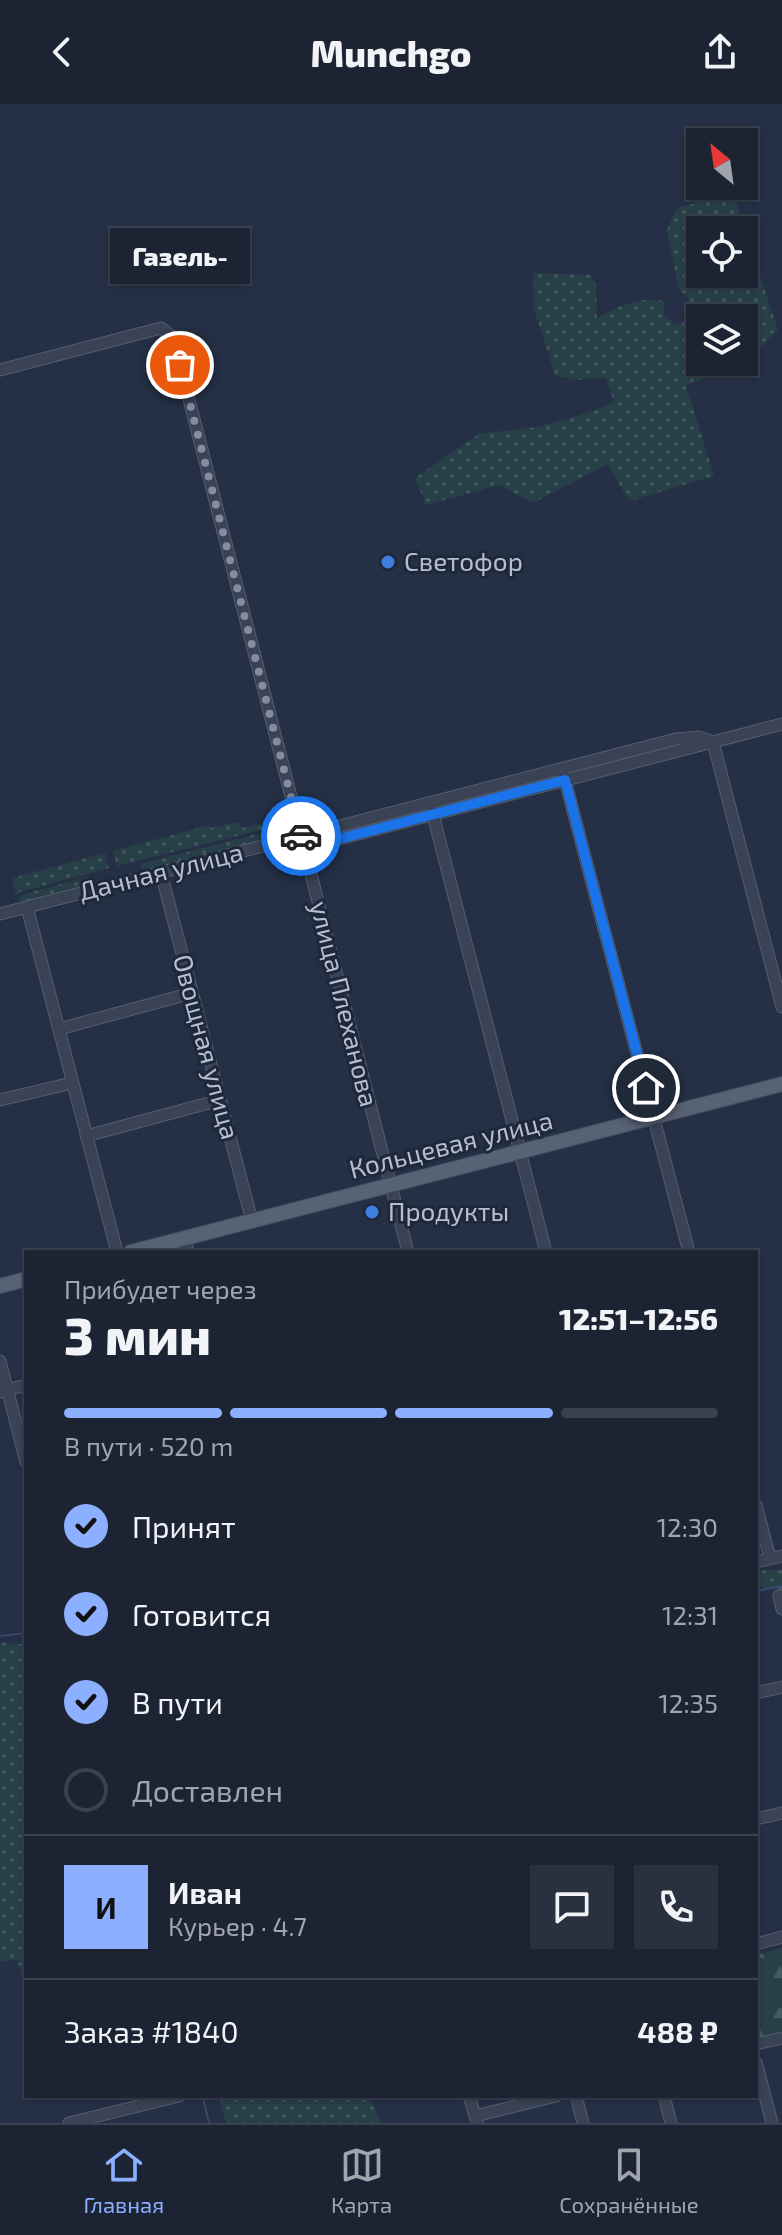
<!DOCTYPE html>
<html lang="ru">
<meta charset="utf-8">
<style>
:root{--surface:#1c2434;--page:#293040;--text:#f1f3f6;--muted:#a0a4ac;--line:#3a414f;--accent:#8cafff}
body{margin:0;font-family:"Exo 2",sans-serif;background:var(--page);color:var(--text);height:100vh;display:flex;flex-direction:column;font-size:30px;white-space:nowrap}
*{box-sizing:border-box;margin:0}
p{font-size:26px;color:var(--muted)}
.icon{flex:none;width:44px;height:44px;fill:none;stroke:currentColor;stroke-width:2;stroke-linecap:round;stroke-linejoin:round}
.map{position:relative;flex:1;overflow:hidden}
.side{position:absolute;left:24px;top:1146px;width:734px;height:848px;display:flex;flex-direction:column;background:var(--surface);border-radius:0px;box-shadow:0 2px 6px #0004,0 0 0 2px var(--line)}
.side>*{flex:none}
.needle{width:52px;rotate:331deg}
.fabs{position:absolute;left:686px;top:24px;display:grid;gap:16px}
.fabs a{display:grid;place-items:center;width:72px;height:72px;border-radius:0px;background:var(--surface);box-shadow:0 2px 6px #0004,0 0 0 2px var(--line);font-size:40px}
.pin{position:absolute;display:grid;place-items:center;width:68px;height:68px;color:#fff;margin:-34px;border:4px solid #fff;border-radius:50%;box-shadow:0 2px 8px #0007}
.courier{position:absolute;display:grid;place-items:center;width:80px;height:80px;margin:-40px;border:6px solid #1a73e8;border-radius:50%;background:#fff;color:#222;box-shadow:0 2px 10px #0007}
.bubble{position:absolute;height:56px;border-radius:0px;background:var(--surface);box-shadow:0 2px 6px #0004,0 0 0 2px var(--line);font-size:26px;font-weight:800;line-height:56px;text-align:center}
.summary em{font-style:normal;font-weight:800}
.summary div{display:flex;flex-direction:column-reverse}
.summary{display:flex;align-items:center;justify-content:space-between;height:136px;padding:0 40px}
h1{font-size:52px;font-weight:800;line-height:60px}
.bar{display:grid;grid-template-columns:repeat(4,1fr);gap:12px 8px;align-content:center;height:96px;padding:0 40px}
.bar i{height:10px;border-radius:6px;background:var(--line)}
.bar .active{background:var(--accent)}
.bar p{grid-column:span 4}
.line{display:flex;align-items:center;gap:20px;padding:0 40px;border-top:2px solid var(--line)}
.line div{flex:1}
.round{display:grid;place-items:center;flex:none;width:84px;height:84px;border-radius:0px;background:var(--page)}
ol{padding:0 40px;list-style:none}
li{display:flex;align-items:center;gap:24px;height:88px}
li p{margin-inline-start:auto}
li .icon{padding:8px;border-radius:50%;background:var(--accent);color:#111;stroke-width:4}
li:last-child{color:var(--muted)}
li i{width:44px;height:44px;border:4px solid var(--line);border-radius:50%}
header{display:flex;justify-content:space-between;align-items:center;height:104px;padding:0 40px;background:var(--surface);font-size:36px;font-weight:800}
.tab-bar{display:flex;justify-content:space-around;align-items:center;height:112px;border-top:2px solid var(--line);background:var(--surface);font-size:22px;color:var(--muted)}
.tab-bar a{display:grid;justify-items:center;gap:4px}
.tab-bar .active{color:var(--accent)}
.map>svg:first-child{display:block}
.grass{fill:url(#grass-dots);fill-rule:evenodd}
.forest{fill:url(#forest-firs)}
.park{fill:#274047}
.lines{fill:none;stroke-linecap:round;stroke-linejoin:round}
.stream{stroke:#374a6e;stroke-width:2}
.minor-casing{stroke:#555e6f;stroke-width:13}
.major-casing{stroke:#434c5e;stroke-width:16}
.minor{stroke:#3a4355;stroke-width:11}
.major{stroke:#586275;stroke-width:14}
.done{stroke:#848c9e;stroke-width:8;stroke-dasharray:0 14.4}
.route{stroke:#1a73e8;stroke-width:10}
.shop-dot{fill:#3f7fe0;stroke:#1e283b;stroke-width:3}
.labels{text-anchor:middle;stroke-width:6;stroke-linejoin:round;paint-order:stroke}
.poi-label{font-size:26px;fill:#b7bece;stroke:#1e283b;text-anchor:start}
.street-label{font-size:26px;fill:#b7bece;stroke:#1e283b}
</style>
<header><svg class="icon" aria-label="back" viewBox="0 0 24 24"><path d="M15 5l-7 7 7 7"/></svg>Munchgo<svg class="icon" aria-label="share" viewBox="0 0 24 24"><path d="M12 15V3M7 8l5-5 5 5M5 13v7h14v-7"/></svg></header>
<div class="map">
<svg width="782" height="2019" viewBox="0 0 782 2019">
<defs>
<pattern id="grass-dots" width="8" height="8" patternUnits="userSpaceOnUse" patternTransform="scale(2)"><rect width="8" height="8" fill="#274047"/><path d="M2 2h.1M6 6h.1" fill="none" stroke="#445a60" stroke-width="1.8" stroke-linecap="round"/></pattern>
<pattern id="forest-firs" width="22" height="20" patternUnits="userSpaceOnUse" patternTransform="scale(2)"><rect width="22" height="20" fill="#274047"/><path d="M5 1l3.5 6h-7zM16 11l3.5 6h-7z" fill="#445a60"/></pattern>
</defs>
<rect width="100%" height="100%" fill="#253046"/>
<g class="grass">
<path d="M733,89l45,137 -35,35 -57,20 28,91 -85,25 -21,-37 -75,39 -34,-18 -73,20 -11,-27 64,-44 59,-7 56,-16 20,-9 -8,-24 -32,2 -19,-5 -21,-66 -1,-36 58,2 5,11 1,32c25,-13 38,-21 68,-17l-2,13 12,11 12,-5 4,-11 -3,-12 -9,-7 -12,-60 10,-22zM700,126h44v44h-44zM744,214v44h-44v-44z"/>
<polygon points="285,714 269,724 117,762 113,747 210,721 211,724 238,718 242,724"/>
<polygon points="280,724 272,736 144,768 140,760"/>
<polygon points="105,749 109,764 20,788 16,791 12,774"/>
<polygon points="91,772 90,783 22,799 18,794 24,790"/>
<polygon points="756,1466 782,1466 782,1487 756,1481"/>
<polygon points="0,1538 26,1541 25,1886 17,1855 0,1858"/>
<polygon points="219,1992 368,1992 382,2019 226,2019"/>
</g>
<polygon class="forest" points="782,1844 782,1927 758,1934 756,1924 756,1851"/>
<polygon class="park" points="782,1876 782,1903 758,1910 756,1884"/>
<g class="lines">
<g class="stream">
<polyline points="756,1487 782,1482"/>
<polyline points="0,1532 26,1529"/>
<polyline points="203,1994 209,2019"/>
</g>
<defs>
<g id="minor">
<polyline points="0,266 161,224 173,233 408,1148"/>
<polyline points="713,638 782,903"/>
<polyline points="562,665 689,1148"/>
<polyline points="432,707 546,1148"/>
<polyline points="304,744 782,620"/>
<polyline points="161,769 252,1117"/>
<polyline points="27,803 117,1148"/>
<polyline points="0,810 676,635 699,633 713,638"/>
<polyline points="59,925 192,889"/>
<polyline points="0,996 72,979"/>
<polyline points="86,1032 220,996"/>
<polyline points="185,1135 188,1148"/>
<polyline points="0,1257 26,1358"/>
<polyline points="0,1288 26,1281"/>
<polyline points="756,1401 770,1454"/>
<polyline points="756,1458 782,1452"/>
<polyline points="779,1492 782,1505"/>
<polyline points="756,1589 782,1583"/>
<polyline points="756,1715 782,1709"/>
<polyline points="756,1840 782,1833"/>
<polyline points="756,1940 782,1934"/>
<polyline points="756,1958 772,2019"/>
<polyline points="469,1992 477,2018"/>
<polyline points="576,1992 583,2019"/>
<polyline points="664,1992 671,2019"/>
<polyline points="475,2012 556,1992"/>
<polyline points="69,2019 179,1992"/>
</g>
<g id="major">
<polyline points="131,1148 782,980"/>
<polyline points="0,1182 26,1175"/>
</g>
</defs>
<use href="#minor" class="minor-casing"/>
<use href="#major" class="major-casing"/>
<use href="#minor" class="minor"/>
<use href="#major" class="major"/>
</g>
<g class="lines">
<polyline class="done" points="180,261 301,732"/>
<polyline class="route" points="301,732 304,744 565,676 646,984"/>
</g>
<g class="shop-dot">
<circle cx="388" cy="458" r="8"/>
<circle cx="372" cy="1108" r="8"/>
</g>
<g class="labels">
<g class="poi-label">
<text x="404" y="467">Светофор</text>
<text x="388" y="1117">Продукты</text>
</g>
<g class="street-label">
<text transform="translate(161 768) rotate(-14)" y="9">Дачная улица</text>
<text transform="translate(344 900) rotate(76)" y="9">улица Плеханова</text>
<text transform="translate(206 943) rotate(75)" y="9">Овощная улица</text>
<text transform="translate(451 1041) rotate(-14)" y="9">Кольцевая улица</text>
</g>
</g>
</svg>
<div class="fabs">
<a><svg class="needle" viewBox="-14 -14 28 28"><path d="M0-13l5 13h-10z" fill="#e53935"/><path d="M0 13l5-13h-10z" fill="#a0a4ac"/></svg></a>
<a><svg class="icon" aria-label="locate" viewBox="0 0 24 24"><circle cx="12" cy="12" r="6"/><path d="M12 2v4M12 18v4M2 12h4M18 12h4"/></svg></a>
<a><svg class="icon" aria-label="layers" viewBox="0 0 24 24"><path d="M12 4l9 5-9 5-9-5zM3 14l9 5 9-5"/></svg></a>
</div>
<div class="pin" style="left:180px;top:261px;background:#ea580c"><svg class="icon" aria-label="bag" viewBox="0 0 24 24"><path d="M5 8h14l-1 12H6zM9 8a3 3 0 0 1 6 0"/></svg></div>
<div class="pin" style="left:646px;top:984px;background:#1f2937"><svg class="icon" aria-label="home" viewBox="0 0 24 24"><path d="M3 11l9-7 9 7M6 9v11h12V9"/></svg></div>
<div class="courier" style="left:301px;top:732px"><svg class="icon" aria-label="car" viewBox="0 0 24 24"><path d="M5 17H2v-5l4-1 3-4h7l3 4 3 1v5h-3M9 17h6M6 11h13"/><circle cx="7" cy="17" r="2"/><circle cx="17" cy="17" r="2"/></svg></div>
<div class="bubble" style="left:110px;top:124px;width:140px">Газель-</div>
<section class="side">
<div class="summary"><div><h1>3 мин</h1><p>Прибудет через</p></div><em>12:51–12:56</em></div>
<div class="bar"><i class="active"></i><i class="active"></i><i class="active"></i><i></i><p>В пути · 520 m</p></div>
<ol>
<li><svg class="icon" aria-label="check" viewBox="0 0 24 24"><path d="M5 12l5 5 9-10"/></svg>Принят<p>12:30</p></li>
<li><svg class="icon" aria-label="check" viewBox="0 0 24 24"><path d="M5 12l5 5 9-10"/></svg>Готовится<p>12:31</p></li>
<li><svg class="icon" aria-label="check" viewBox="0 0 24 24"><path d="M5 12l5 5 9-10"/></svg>В пути<p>12:35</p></li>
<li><i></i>Доставлен</li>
</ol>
<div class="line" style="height:144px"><b class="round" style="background:var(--accent);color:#111">И</b><div><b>Иван</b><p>Курьер · 4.7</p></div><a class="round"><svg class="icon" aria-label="chat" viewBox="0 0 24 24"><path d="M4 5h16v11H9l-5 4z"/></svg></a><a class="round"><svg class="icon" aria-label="phone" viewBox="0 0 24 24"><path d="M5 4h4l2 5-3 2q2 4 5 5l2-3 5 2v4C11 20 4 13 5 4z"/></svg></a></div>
<div class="line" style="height:104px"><div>Заказ #1840</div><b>488 ₽</b></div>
</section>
</div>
<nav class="tab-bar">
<a class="active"><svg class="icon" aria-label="home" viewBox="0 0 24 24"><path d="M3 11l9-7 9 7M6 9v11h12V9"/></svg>Главная</a>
<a><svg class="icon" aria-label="map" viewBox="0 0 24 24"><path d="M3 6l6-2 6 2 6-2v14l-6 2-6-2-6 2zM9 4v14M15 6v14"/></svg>Карта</a>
<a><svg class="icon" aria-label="saved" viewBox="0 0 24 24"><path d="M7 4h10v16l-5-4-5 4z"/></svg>Сохранённые</a>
</nav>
